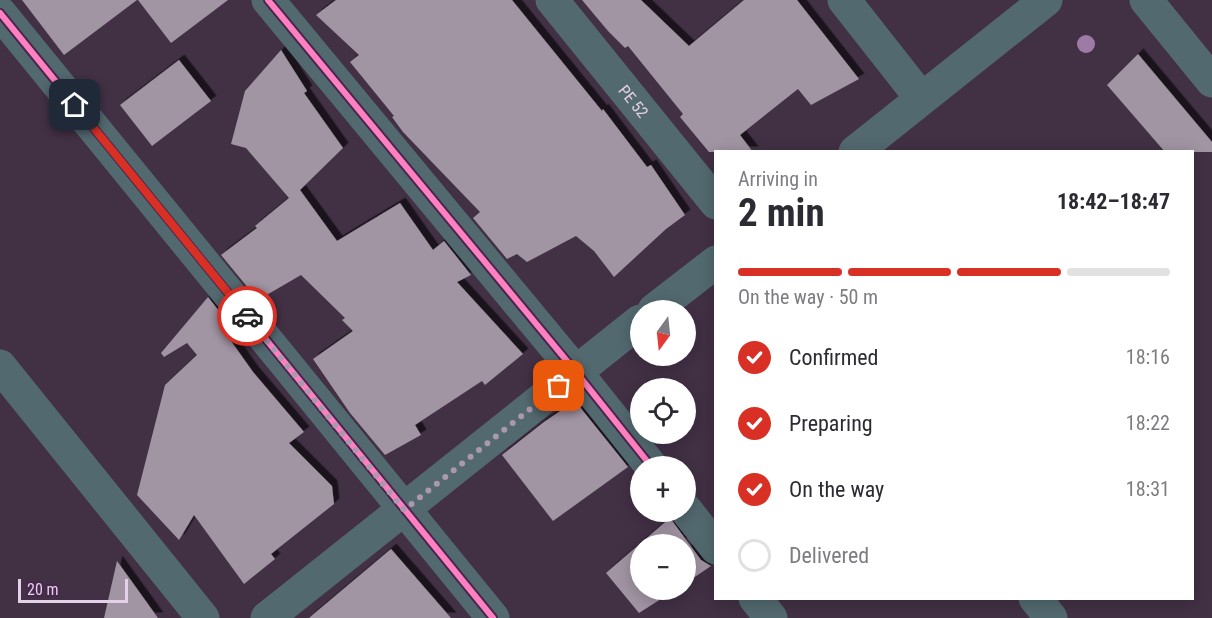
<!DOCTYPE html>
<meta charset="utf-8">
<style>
:root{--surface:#fff;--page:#f7f7f7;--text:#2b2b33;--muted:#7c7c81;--line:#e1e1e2;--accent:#d93025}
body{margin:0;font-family:"Roboto Condensed",sans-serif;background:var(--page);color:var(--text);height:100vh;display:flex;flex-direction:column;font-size:22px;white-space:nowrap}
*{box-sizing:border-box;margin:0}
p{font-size:20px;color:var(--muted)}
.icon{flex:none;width:33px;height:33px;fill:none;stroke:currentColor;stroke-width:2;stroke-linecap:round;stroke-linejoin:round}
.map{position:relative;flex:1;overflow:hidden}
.side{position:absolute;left:714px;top:150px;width:480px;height:450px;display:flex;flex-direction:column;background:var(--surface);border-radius:0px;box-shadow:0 3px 15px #0003}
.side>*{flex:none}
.needle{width:39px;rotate:195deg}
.buttons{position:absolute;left:630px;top:300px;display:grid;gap:12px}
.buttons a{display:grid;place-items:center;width:66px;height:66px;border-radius:50%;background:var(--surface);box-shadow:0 3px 15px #0003;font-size:30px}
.scale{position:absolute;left:18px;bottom:15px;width:110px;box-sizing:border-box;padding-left:6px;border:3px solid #e4d0e8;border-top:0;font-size:16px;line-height:21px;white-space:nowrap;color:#e4d0e8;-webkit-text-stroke:4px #48274e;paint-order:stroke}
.pin{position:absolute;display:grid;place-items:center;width:51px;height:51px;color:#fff;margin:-26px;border-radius:12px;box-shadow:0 3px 9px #0006}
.courier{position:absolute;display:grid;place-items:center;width:60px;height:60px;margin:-30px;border:4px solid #d93025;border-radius:50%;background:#fff;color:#222;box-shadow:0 2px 8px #0007}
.head em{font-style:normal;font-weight:700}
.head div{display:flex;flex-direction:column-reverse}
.head{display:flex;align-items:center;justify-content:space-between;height:102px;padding:0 24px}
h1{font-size:39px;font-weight:700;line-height:45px}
.bar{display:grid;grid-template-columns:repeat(4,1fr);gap:9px 6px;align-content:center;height:72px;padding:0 24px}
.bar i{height:8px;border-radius:4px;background:var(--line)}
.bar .current{background:var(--accent)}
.bar p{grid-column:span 4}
ol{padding:0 24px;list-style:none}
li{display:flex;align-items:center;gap:18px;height:66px}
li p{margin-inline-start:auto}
li .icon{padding:6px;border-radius:50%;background:var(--accent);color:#fff;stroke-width:4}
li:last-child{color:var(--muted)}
li i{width:33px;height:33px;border:3px solid var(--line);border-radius:50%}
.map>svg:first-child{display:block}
.building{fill:#a194a3;filter:url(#shadow)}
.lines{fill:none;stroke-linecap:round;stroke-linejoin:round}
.street{stroke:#52696f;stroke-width:33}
.cycleway-casing{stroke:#48274e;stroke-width:10}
.cycleway{stroke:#ff80c0;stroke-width:6}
.tree{fill:#9e7ba5}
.done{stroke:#ab98af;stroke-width:6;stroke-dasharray:0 10.8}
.route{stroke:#d93025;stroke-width:8}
.labels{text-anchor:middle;stroke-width:6;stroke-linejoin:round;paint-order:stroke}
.street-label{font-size:16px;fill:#e4d0e8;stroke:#48274e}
</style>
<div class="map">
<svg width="1212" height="618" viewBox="0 0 1212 618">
<defs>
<filter id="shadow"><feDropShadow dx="5.5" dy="-5.5" stdDeviation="0" flood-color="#0009"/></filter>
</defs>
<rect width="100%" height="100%" fill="#423045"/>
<g class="building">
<polygon points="22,0 137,0 64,55"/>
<polygon points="138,0 228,0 171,43"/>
<polygon points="336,0 512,0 602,111 603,109 647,167 651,165 685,215 666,229 614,277 594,251 576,236 527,262 517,254 507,259 473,218 480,212 403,132 392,117 394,116 350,62 359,55 316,15"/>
<polygon points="582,0 641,0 689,46 744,0 797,0 859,79 811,105 798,89 740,135 753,152 709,152 680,117 683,114 628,46 625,48 608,31"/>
<polygon points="281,50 307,91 304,93 343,148 300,190 337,241 400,203 433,250 444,241 471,275 457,282 523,354 485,385 482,381 415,425 421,435 385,455 350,413 313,359 353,331 342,320 345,318 301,275 258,300 221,255 257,228 255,226 289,198 246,148 231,144 245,91"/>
<polygon points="1138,54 1212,142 1212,152 1165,152 1107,85"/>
<polygon points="179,60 211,101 152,146 120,105"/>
<polygon points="208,297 226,320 219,324 253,372 304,432 289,443 332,486 334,504 271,554 275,559 244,584 194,515 179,540 137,495 165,385 197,355 187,343 164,357 161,353"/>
<polygon points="575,401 628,467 553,521 502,455 544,422"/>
<polygon points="670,518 701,560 711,566 686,583 686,544 640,544 640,590 675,590 639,613 606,573"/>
<polygon points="391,549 451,618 309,618"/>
<polygon points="117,561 158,618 104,618"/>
</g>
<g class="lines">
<g class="street">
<polyline points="268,0 576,372 651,466"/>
<path id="s1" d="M552,0l164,203"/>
<polyline points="844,0 921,98"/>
<polyline points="1146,0 1212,81"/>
<polyline points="0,13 493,618"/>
<polyline points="855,152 1046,0"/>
<polyline points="654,310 716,262"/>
<polyline points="0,366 203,618"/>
<polyline points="686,510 716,548"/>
<polyline points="755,598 771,618"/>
<polyline points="1035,598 1051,618"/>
<polyline points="267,618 640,321"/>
</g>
<defs>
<g id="cycleway">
<polyline points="268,0 576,372 651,466"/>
<polyline points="0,13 493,618"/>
</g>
</defs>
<use href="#cycleway" class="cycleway-casing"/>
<use href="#cycleway" class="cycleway"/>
</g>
<circle class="tree" cx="1086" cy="44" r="9"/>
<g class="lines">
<polyline class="done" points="247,316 404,510 559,386"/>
<polyline class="route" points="75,105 247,316"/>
</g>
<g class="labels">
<g class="street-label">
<text dy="6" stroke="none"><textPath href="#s1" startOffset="130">PE 52</textPath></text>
</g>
</g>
</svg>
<div class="buttons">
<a><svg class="needle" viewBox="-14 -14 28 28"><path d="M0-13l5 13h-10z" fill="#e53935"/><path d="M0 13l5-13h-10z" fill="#7c7c81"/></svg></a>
<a><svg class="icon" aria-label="locate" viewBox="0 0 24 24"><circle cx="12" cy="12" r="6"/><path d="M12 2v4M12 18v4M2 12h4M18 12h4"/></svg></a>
<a>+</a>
<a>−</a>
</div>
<div class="scale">20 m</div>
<div class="pin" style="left:559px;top:386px;background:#ea580c"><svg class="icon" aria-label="bag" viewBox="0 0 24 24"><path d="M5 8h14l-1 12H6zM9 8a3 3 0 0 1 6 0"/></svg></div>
<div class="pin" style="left:75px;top:105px;background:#1f2937"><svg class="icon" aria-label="home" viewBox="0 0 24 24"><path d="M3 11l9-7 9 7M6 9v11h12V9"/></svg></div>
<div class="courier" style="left:247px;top:316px"><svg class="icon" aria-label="car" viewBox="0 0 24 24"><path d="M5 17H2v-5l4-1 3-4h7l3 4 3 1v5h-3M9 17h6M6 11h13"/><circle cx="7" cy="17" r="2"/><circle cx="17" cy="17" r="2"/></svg></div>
<section class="side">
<div class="head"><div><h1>2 min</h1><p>Arriving in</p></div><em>18:42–18:47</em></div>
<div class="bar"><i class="current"></i><i class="current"></i><i class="current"></i><i></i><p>On the way · 50 m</p></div>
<ol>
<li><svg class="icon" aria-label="check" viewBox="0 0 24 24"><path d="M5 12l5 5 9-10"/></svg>Confirmed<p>18:16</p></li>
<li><svg class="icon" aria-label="check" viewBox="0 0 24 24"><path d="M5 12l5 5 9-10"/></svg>Preparing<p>18:22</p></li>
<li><svg class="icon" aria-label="check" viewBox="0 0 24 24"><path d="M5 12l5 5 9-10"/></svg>On the way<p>18:31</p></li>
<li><i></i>Delivered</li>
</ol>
</section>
</div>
